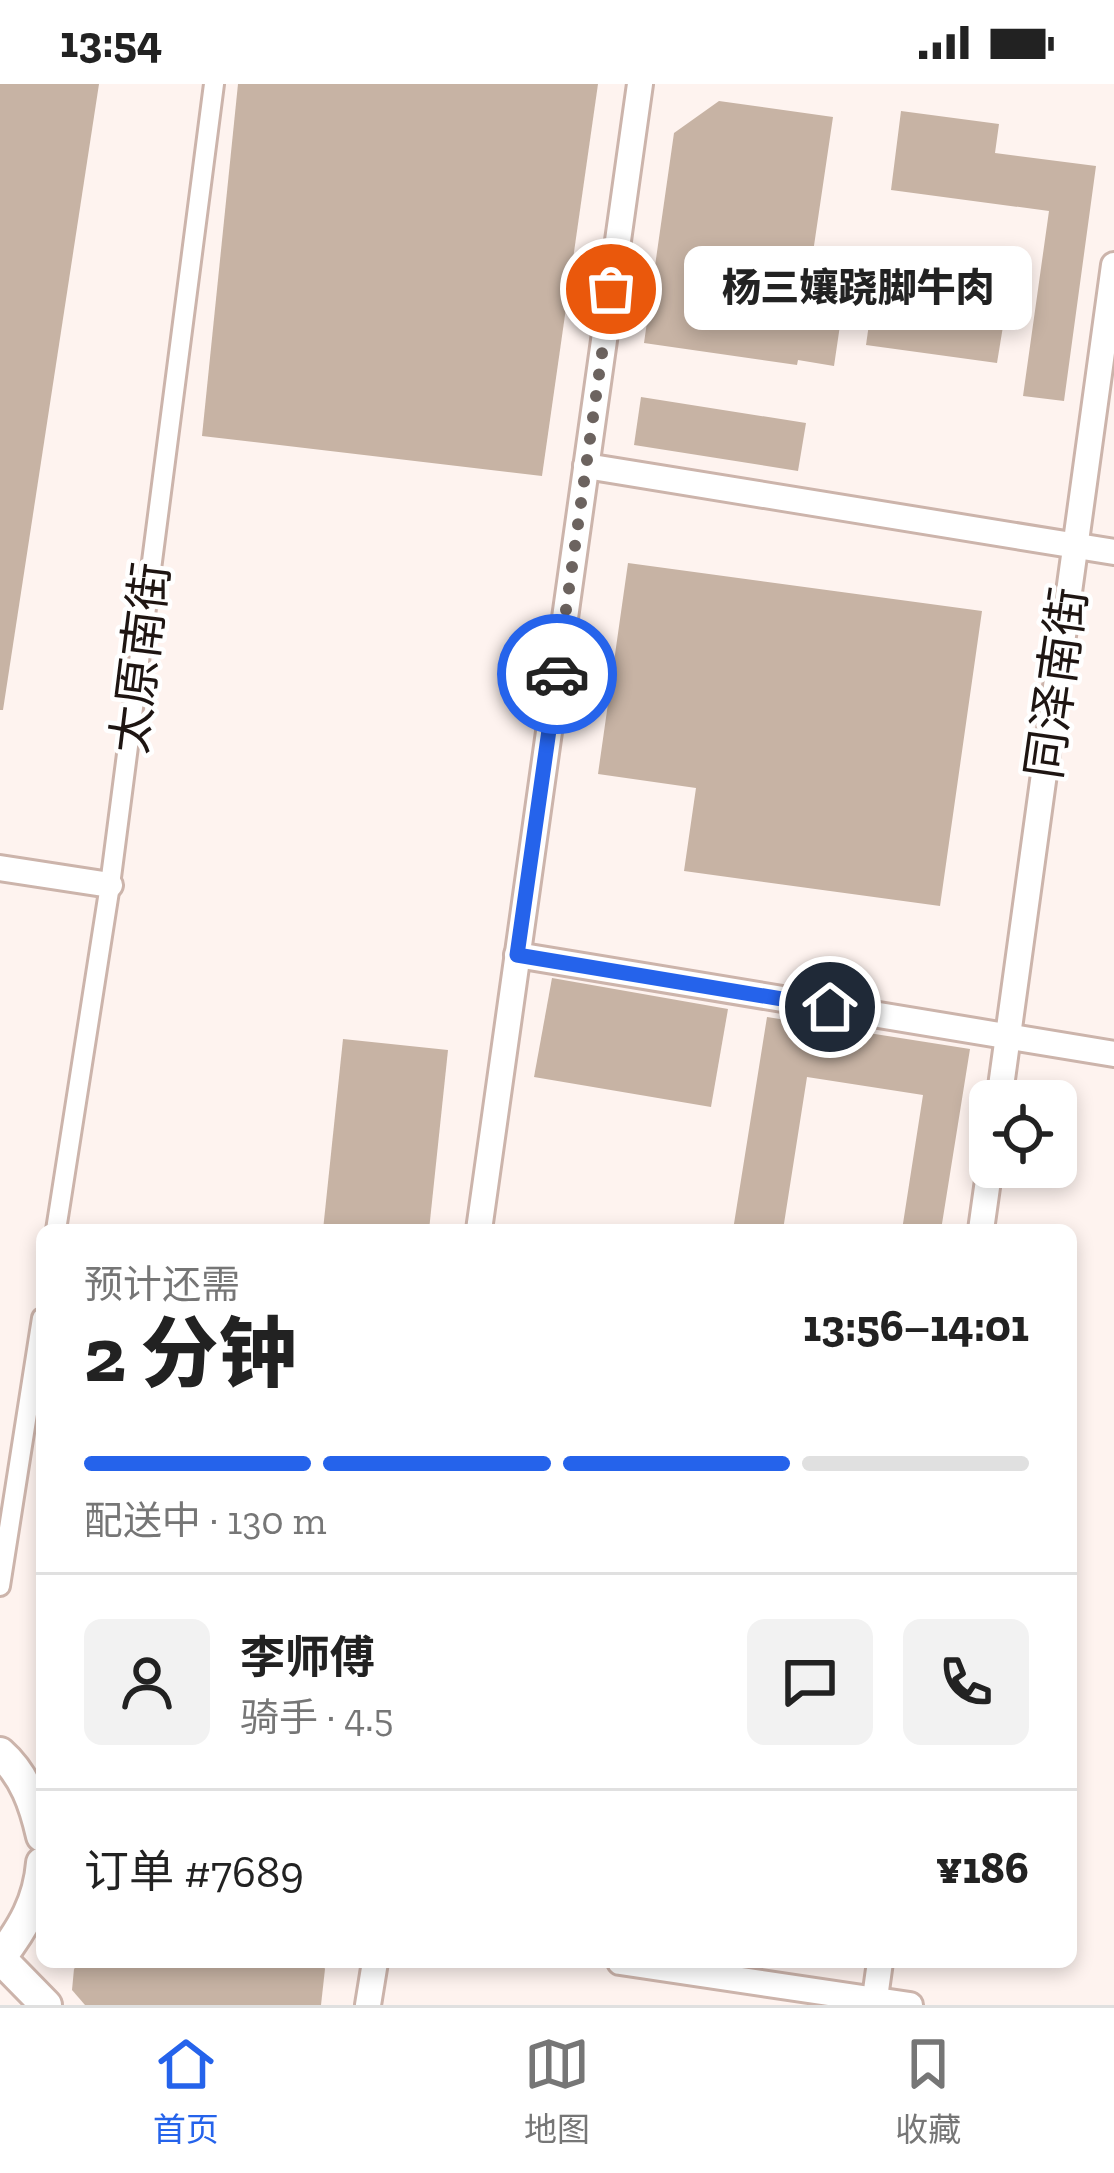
<!DOCTYPE html>
<html lang="zh">
<meta charset="utf-8">
<style>
:root{--surface:#fff;--page:#f2f2f2;--text:#222;--muted:#767676;--line:#e0e0e0;--accent:#2563eb}
body{margin:0;font-family:"Zilla Slab","Noto Sans SC",serif;background:var(--page);color:var(--text);height:100vh;display:flex;flex-direction:column;font-size:45px;white-space:nowrap}
*{box-sizing:border-box;margin:0}
p{font-size:39px;color:var(--muted)}
.icon{flex:none;width:66px;height:66px;fill:none;stroke:currentColor;stroke-width:2;stroke-linecap:round;stroke-linejoin:round}
.map{position:relative;flex:1;overflow:hidden}
.panel{position:absolute;left:36px;top:1140px;width:1041px;height:744px;display:flex;flex-direction:column;background:var(--surface);border-radius:18px;box-shadow:0 6px 18px #0003}
.panel>*{flex:none}
.buttons{position:absolute;left:969px;top:996px;display:grid;gap:24px}
.buttons a{display:grid;place-items:center;width:108px;height:108px;border-radius:18px;background:var(--surface);box-shadow:0 6px 18px #0003;font-size:60px}
.pin{position:absolute;display:grid;place-items:center;width:102px;height:102px;color:#fff;margin:-51px;border:6px solid #fff;border-radius:50%;box-shadow:0 3px 12px #0007}
.courier{position:absolute;display:grid;place-items:center;width:120px;height:120px;margin:-60px;border:9px solid #2563eb;border-radius:50%;background:#fff;color:#222;box-shadow:0 3px 15px #0007}
.bubble{position:absolute;height:84px;border-radius:18px;background:var(--surface);box-shadow:0 6px 18px #0003;font-size:39px;font-weight:800;line-height:84px;text-align:center}
.head em{font-style:normal;font-weight:800}
.head div{display:flex;flex-direction:column-reverse}
.head{display:flex;align-items:center;justify-content:space-between;height:204px;padding:0 48px}
h1{font-size:78px;font-weight:800;line-height:90px}
.bar{display:grid;grid-template-columns:repeat(4,1fr);gap:18px 12px;align-content:center;height:144px;padding:0 48px}
.bar i{height:15px;border-radius:9px;background:var(--line)}
.bar .current{background:var(--accent)}
.bar p{grid-column:span 4}
.line{display:flex;align-items:center;gap:30px;padding:0 48px;border-top:3px solid var(--line)}
.line div{flex:1}
.round{display:grid;place-items:center;flex:none;width:126px;height:126px;border-radius:18px;background:var(--page)}
.status{display:flex;justify-content:space-between;align-items:center;height:84px;padding:0 60px;background:var(--surface);direction:ltr}
.status svg{height:33px;fill:currentColor}
.dock{display:flex;justify-content:space-around;align-items:center;height:168px;border-top:3px solid var(--line);background:var(--surface);font-size:33px;color:var(--muted)}
.dock a{display:grid;justify-items:center;gap:6px}
.dock .current{color:var(--accent)}
.map>svg:first-child{display:block}
.building{fill:#c7b3a4}
.lines{fill:none;stroke-linecap:round;stroke-linejoin:round}
.pedestrian-casing{stroke:#ccb4ab;stroke-width:24}
.minor-casing{stroke:#ccb4ab;stroke-width:30}
.tertiary-casing{stroke:#ccb4ab;stroke-width:36}
.pedestrian{stroke:#fff;stroke-width:18}
.minor{stroke:#fff;stroke-width:24}
.tertiary{stroke:#fff;stroke-width:30}
.done{stroke:#6c635f;stroke-width:12;stroke-dasharray:0 21.6}
.route{stroke:#2563eb;stroke-width:15}
.labels{text-anchor:middle;stroke-width:9;stroke-linejoin:round;paint-order:stroke}
.street-label{font-size:48px;fill:#1e1512;stroke:#fff}
</style>
<div class="status"><b>13:54</b><svg viewBox="0 0 49 12"><path d="M0 12V9h3v3zM5 12V6h3v6zM10 12V3h3v9zM15 12V0h3v12zM26 1h20v11H26zM47 4h2v5h-2z"/></svg></div>
<div class="map">
<svg width="1114" height="1921" viewBox="0 0 1114 1921">
<rect width="100%" height="100%" fill="#fef3ef"/>
<g class="building">
<polygon points="0,0 99,0 3,626 0,626"/>
<polygon points="238,0 598,0 542,392 202,352"/>
<polygon points="719,17 833,33 811,182 848,187 834,282 798,276 797,281 644,259 674,49"/>
<polygon points="901,27 999,40 995,69 1096,82 1064,317 1023,312 1049,127 891,106"/>
<polygon points="873,212 1005,230 997,279 866,261"/>
<polygon points="641,313 806,339 798,387 634,361"/>
<polygon points="628,479 982,527 940,822 684,787 696,704 598,690"/>
<polygon points="552,894 728,925 711,1023 534,993"/>
<polygon points="767,933 970,965 941,1146 902,1146 923,1011 807,993 783,1146 733,1146"/>
<polygon points="343,955 448,966 429,1146 323,1146"/>
<polygon points="80,1878 322,1878 325,1885 321,1921 85,1921 72,1906 74,1885"/>
</g>
<g class="lines">
<defs>
<g id="pedestrian">
<polyline points="56,1146 110,801 214,0"/>
<polyline points="0,1502 42,1234"/>
</g>
<g id="minor">
<polyline points="586,382 1114,468"/>
<polyline points="0,784 110,801"/>
<polyline points="517,871 1114,970"/>
<polyline points="999,1017 1114,181"/>
<polyline points="479,1146 640,0"/>
<polyline points="981,1146 990,1082"/>
<polyline points="620,1878 910,1921"/>
<polyline points="368,1921 375,1878"/>
<polyline points="874,1921 880,1878"/>
</g>
<g id="tertiary">
<path d="M0,1669c25,22 35,52 42,83"/>
<path d="M0,1874c23,-30 39,-57 42,-95"/>
<polyline points="0,1874 46,1921"/>
</g>
</defs>
<use href="#pedestrian" class="pedestrian-casing"/>
<use href="#minor" class="minor-casing"/>
<use href="#tertiary" class="tertiary-casing"/>
<use href="#pedestrian" class="pedestrian"/>
<use href="#minor" class="minor"/>
<use href="#tertiary" class="tertiary"/>
</g>
<g class="lines">
<polyline class="done" points="557,590 611,205"/>
<polyline class="route" points="557,590 517,871 830,923"/>
</g>
<g class="labels">
<g class="street-label">
<text transform="translate(140 574) rotate(-83)" y="17">太原南街</text>
<text transform="translate(1056 599) rotate(-82)" y="17">同泽南街</text>
</g>
</g>
</svg>
<div class="buttons">
<a><svg class="icon" aria-label="locate" viewBox="0 0 24 24"><circle cx="12" cy="12" r="6"/><path d="M12 2v4M12 18v4M2 12h4M18 12h4"/></svg></a>
</div>
<div class="pin" style="left:611px;top:205px;background:#ea580c"><svg class="icon" aria-label="bag" viewBox="0 0 24 24"><path d="M5 8h14l-1 12H6zM9 8a3 3 0 0 1 6 0"/></svg></div>
<div class="pin" style="left:830px;top:923px;background:#1f2937"><svg class="icon" aria-label="home" viewBox="0 0 24 24"><path d="M3 11l9-7 9 7M6 9v11h12V9"/></svg></div>
<div class="courier" style="left:557px;top:590px"><svg class="icon" aria-label="car" viewBox="0 0 24 24"><path d="M5 17H2v-5l4-1 3-4h7l3 4 3 1v5h-3M9 17h6M6 11h13"/><circle cx="7" cy="17" r="2"/><circle cx="17" cy="17" r="2"/></svg></div>
<div class="bubble" style="left:684px;top:162px;width:348px">杨三孃跷脚牛肉</div>
<section class="panel">
<div class="head"><div><h1>2 分钟</h1><p>预计还需</p></div><em>13:56–14:01</em></div>
<div class="bar"><i class="current"></i><i class="current"></i><i class="current"></i><i></i><p>配送中 · 130 m</p></div>
<div class="line" style="height:216px"><a class="round"><svg class="icon" aria-label="person" viewBox="0 0 24 24"><circle cx="12" cy="8" r="4"/><path d="M4 21q1-7 8-7t8 7"/></svg></a><div><b>李师傅</b><p>骑手 · 4.5</p></div><a class="round"><svg class="icon" aria-label="chat" viewBox="0 0 24 24"><path d="M4 5h16v11H9l-5 4z"/></svg></a><a class="round"><svg class="icon" aria-label="phone" viewBox="0 0 24 24"><path d="M5 4h4l2 5-3 2q2 4 5 5l2-3 5 2v4C11 20 4 13 5 4z"/></svg></a></div>
<div class="line" style="height:156px"><div>订单 #7689</div><b>¥186</b></div>
</section>
</div>
<nav class="dock">
<a class="current"><svg class="icon" aria-label="home" viewBox="0 0 24 24"><path d="M3 11l9-7 9 7M6 9v11h12V9"/></svg>首页</a>
<a><svg class="icon" aria-label="map" viewBox="0 0 24 24"><path d="M3 6l6-2 6 2 6-2v14l-6 2-6-2-6 2zM9 4v14M15 6v14"/></svg>地图</a>
<a><svg class="icon" aria-label="saved" viewBox="0 0 24 24"><path d="M7 4h10v16l-5-4-5 4z"/></svg>收藏</a>
</nav>
